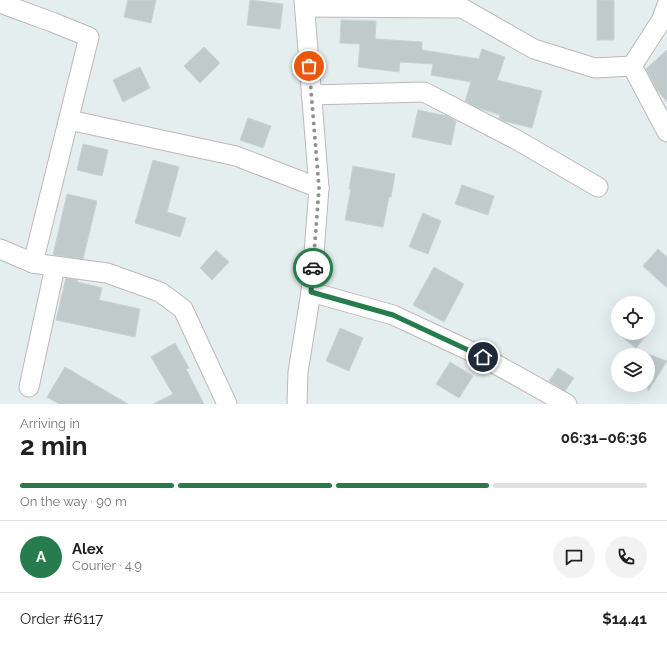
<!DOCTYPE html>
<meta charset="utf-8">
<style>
:root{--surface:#fff;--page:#f2f2f2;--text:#202124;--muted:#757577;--line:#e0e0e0;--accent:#277c4d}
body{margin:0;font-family:Raleway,sans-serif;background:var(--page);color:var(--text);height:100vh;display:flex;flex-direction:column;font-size:15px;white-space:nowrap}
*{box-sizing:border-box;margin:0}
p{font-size:13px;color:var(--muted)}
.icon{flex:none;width:22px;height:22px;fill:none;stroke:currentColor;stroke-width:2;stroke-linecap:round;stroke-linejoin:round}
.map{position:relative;height:404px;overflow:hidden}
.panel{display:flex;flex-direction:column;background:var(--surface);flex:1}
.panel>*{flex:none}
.tools{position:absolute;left:611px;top:296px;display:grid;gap:8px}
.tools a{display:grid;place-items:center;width:44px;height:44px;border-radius:50%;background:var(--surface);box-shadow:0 4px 16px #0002;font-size:20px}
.pin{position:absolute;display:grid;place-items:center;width:34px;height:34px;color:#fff;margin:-17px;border:2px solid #fff;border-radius:50%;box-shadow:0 1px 4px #0007}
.courier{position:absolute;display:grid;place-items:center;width:40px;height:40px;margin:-20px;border:3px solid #277c4d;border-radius:50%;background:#fff;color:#222;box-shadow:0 1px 5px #0007}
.summary em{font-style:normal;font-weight:700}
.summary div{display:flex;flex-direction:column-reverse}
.summary{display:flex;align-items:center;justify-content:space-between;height:68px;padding:0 20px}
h1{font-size:26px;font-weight:700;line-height:30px}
.bar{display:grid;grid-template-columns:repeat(4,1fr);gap:6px 4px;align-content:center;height:48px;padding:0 20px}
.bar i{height:5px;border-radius:3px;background:var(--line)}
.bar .on{background:var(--accent)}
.bar p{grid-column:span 4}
.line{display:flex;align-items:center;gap:10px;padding:0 20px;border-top:1px solid var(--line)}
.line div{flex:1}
.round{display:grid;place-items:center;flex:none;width:42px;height:42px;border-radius:21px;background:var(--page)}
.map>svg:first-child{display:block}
.building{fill:#c1cacb;stroke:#c3d4d4}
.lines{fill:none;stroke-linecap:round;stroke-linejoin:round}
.minor-casing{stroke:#bfb7b8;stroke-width:21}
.minor{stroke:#fff;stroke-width:19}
.done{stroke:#929091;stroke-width:4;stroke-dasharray:0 7.2}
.route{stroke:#277c4d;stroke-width:5}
</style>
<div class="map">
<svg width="667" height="404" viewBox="0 0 667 404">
<rect width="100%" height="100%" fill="#e5eeef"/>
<g class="building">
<polygon points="128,0 156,0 151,23 124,17"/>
<polygon points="250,0 283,4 280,29 247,25"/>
<rect x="597" y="0" width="17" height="40"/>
<polygon points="341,20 376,21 375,39 422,42 422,50 479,59 482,49 505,57 497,80 542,91 532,128 504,121 499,118 500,115 478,108 465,101 471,82 431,75 433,64 400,62 399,72 358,67 360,44 340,43"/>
<polygon points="204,47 220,63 200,83 184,66"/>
<polygon points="667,50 667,102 657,90 646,69"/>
<polygon points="140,67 150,88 123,102 113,80"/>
<polygon points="418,110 447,116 456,121 451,145 412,137"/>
<polygon points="248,118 271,126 263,148 240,140"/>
<polygon points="83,144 108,150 102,176 77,170"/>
<polygon points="153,160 179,167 167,212 186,218 180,237 135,223"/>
<polygon points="353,166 395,174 391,197 389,197 383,227 345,220 351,189 349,189"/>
<polygon points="462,185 494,196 488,215 455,204"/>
<polygon points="67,194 97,201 83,259 53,255"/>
<polygon points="423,213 441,221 428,254 409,247"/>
<polygon points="658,249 667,257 667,288 643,266"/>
<polygon points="216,250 229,262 212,280 200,268"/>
<polygon points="434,267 464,284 444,322 413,305"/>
<polygon points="66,278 78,280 77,282 102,288 99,300 140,309 135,337 56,320"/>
<polygon points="340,328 363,338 349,371 326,361"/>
<polygon points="617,333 648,333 636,348"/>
<polygon points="175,343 189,368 186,369 204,404 153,404 173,394 151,357"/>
<polygon points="648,354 667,361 648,391"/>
<polygon points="450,362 473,376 459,398 436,384"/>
<polygon points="65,367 128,404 59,404 47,397"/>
<polygon points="558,368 574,378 565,391 549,381"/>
</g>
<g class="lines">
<defs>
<g id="minor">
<polyline points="0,3 52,22 89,37 33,263"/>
<polyline points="305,7 462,8 534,49 595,68 632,66"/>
<polyline points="632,66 667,132"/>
<polyline points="632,66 661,21 667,5"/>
<polyline points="311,95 424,92 517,140 598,187"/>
<polyline points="69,120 236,156 319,188"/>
<polyline points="0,249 33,263 107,273 160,292 183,309 227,404"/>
<polyline points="311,292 393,315 483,357 567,404"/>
<polyline points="29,387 55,267"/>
<polyline points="297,404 298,372 311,292 319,188 304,0"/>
</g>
</defs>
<use href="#minor" class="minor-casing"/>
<use href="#minor" class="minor"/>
</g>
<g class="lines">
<polyline class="done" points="309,66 319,188 313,268"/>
<polyline class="route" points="313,268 311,292 393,315 483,357"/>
</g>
</svg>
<div class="tools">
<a><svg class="icon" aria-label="locate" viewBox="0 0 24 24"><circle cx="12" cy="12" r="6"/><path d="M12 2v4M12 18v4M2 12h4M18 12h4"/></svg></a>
<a><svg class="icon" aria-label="layers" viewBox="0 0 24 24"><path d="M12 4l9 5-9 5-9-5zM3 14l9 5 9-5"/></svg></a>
</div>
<div class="pin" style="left:309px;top:66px;background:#ea580c"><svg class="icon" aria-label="bag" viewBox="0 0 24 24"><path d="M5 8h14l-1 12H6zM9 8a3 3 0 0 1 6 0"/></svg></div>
<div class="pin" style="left:483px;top:357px;background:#1f2937"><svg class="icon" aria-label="home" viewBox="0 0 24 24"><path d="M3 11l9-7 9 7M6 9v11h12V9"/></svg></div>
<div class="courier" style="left:313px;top:268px"><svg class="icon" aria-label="car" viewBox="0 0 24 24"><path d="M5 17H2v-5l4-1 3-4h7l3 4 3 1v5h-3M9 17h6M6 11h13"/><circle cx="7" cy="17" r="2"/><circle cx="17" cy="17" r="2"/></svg></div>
</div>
<section class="panel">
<div class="summary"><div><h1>2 min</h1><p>Arriving in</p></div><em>06:31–06:36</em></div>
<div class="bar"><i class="on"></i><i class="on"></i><i class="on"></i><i></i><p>On the way · 90 m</p></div>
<div class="line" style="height:72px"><b class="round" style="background:var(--accent);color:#fff">A</b><div><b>Alex</b><p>Courier · 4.9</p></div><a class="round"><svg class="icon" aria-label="chat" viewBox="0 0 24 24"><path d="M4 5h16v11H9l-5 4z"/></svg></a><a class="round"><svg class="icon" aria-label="phone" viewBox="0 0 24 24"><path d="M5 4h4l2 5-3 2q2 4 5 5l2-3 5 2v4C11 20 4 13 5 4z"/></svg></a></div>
<div class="line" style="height:52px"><div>Order #6117</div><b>$14.41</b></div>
</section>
